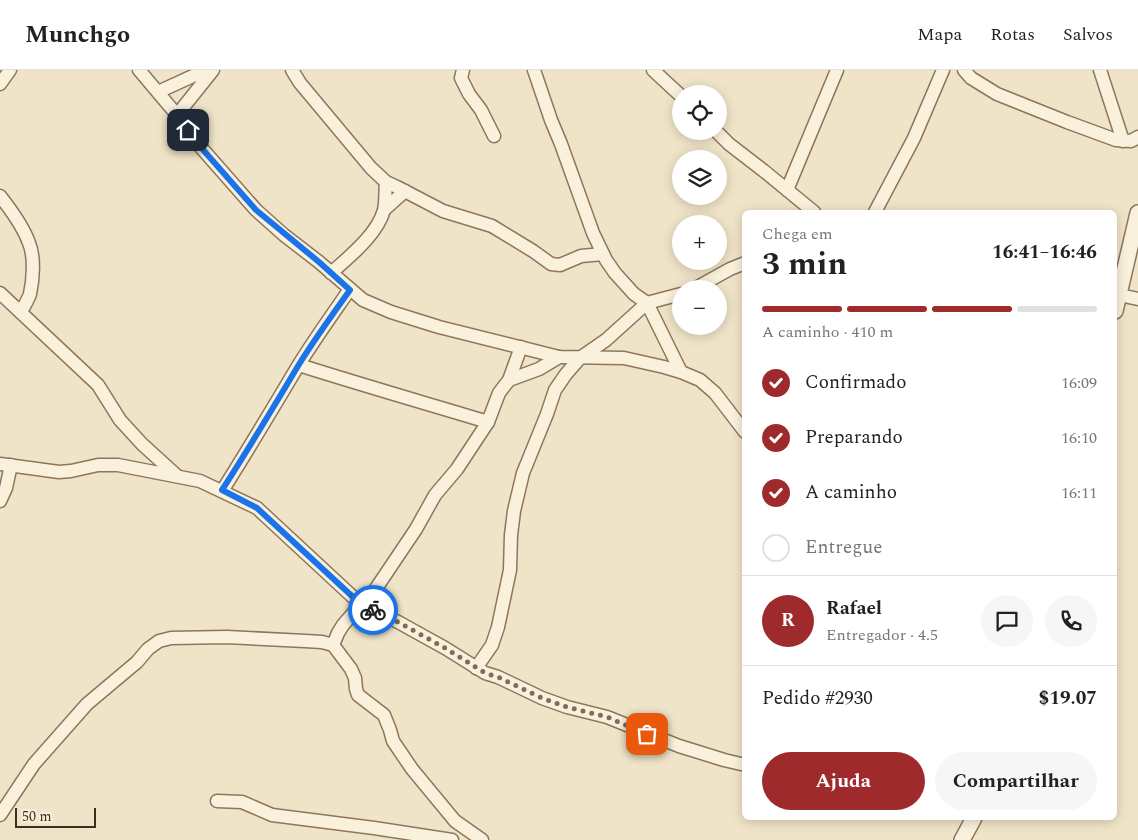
<!DOCTYPE html>
<html lang="pt">
<meta charset="utf-8">
<style>
:root{--surface:#fff;--page:#f6f6f6;--text:#222;--muted:#767676;--line:#e0e0e0;--accent:#9e2a2b}
body{margin:0;font-family:Spectral,serif;background:var(--page);color:var(--text);height:100vh;display:flex;flex-direction:column;font-size:19px;white-space:nowrap}
*{box-sizing:border-box;margin:0}
p{font-size:16px;color:var(--muted)}
.icon{flex:none;width:28px;height:28px;fill:none;stroke:currentColor;stroke-width:2;stroke-linecap:round;stroke-linejoin:round}
.map{position:relative;flex:1;overflow:hidden}
.drawer{position:absolute;left:742px;top:140px;width:375px;height:610px;display:flex;flex-direction:column;background:var(--surface);border-radius:8px;box-shadow:0 2px 12px #0003}
.drawer>*{flex:none}
.controls{position:absolute;left:672px;top:15px;display:grid;gap:10px}
.controls a{display:grid;place-items:center;width:55px;height:55px;border-radius:50%;background:var(--surface);box-shadow:0 2px 12px #0003;font-size:25px}
.scale{position:absolute;left:15px;bottom:12px;width:81px;box-sizing:border-box;padding-left:5px;border:2px solid #3d2e20;border-top:0;font-size:14px;line-height:18px;white-space:nowrap;color:#3d2e20;-webkit-text-stroke:4px #f7eed8;paint-order:stroke}
.pin{position:absolute;display:grid;place-items:center;width:42px;height:42px;color:#fff;margin:-21px;border-radius:10px;box-shadow:0 2px 8px #0006}
.courier{position:absolute;display:grid;place-items:center;width:50px;height:50px;margin:-25px;border:4px solid #1a73e8;border-radius:50%;background:#fff;color:#222;box-shadow:0 1px 6px #0007}
.headline em{font-style:normal;font-weight:700}
.headline div{display:flex;flex-direction:column-reverse}
.headline{display:flex;align-items:center;justify-content:space-between;height:85px;padding:0 20px}
h1{font-size:32px;font-weight:700;line-height:38px}
.bar{display:grid;grid-template-columns:repeat(4,1fr);gap:8px 5px;align-content:center;height:60px;padding:0 20px}
.bar i{height:6px;border-radius:4px;background:var(--line)}
.bar .current{background:var(--accent)}
.bar p{grid-column:span 4}
.line{display:flex;align-items:center;gap:12px;padding:0 20px;border-top:1px solid var(--line)}
.line div{flex:1}
.round{display:grid;place-items:center;flex:none;width:52px;height:52px;border-radius:26px;background:var(--page)}
ol{padding:0 20px;list-style:none}
li{display:flex;align-items:center;gap:15px;height:55px}
li p{margin-inline-start:auto}
li .icon{padding:5px;border-radius:50%;background:var(--accent);color:#fff;stroke-width:4}
li:last-child{color:var(--muted)}
li i{width:28px;height:28px;border:2px solid var(--line);border-radius:50%}
.cta{display:flex;gap:10px;margin-top:auto;padding:10px 20px}
.cta a{flex:1;height:58px;border-radius:30px;background:var(--accent);color:#fff;font-size:20px;font-weight:700;line-height:58px;text-align:center}
.cta a+a{background:var(--page);color:var(--text)}
header{display:flex;align-items:center;gap:30px;box-sizing:border-box;height:70px;padding:0 25px;background:var(--surface);border-bottom:1px solid var(--line)}
header strong{font-size:24px}
nav{display:flex;gap:28px;margin-inline-start:auto;font-size:18px}
.map>svg:first-child{display:block}
.lines{fill:none;stroke-linecap:round;stroke-linejoin:round}
.minor-casing{stroke:#8d765c;stroke-width:15}
.tertiary-casing{stroke:#8d765c;stroke-width:18}
.minor{stroke:#faf1dc;stroke-width:12}
.tertiary{stroke:#faf1dc;stroke-width:15}
.done{stroke:#7c6e5b;stroke-width:5;stroke-dasharray:0 9}
.route{stroke:#1a73e8;stroke-width:6}
</style>
<header>
<strong>Munchgo</strong>
<nav><a>Mapa</a><a>Rotas</a><a>Salvos</a></nav>
</header>
<div class="map">
<svg width="1138" height="770" viewBox="0 0 1138 770">
<rect width="100%" height="100%" fill="#f0e4c8"/>
<g class="lines">
<defs>
<g id="minor">
<polyline points="139,0 177,45 198,74 256,140 284,165 319,192 363,230 391,242 439,257 559,287 624,288 664,297 681,302 700,310 715,323 745,362"/>
<path d="M292,0l8,13 71,85 15,14c-1,9 0,20 -2,28 -7,25 -34,46 -53,63"/>
<polyline points="463,0 461,8 469,24 481,40 494,66"/>
<polyline points="534,0 551,50 561,74 593,163 606,190 615,203 634,224 647,233 681,302"/>
<polyline points="653,0 681,26"/>
<polyline points="964,0 971,8 997,24 1067,52 1116,70 1131,71 1138,67"/>
<polyline points="1100,0 1123,71"/>
<polyline points="0,14 10,0"/>
<polyline points="158,22 206,0"/>
<polyline points="177,45 213,0"/>
<polyline points="716,61 729,74 764,101 814,142"/>
<polyline points="386,112 397,117 443,141 492,156 533,181 551,194 560,195 581,186 603,184"/>
<polyline points="787,120 837,0"/>
<path d="M0,126c11,14 23,30 29,47 6,14 4,37 1,51 -2,6 -6,12 -9,18"/>
<polyline points="385,139 405,121"/>
<polyline points="875,142 914,68 943,0"/>
<polyline points="694,219 730,199 745,193"/>
<polyline points="0,223 98,315 120,350 142,374 176,405"/>
<polyline points="1119,225 1138,229"/>
<path d="M299,295c63,20 126,38 189,57"/>
<polyline points="509,310 539,299 559,287"/>
<polyline points="0,394 59,402 71,401 98,395 118,395 200,411 257,438 354,528 369,538 398,552 445,578 485,603 498,607 542,628 567,637 607,647 679,676 724,690 741,694 745,694"/>
<path d="M222,421c26,-41 51,-83 76,-125 16,-26 34,-51 52,-77"/>
<polyline points="0,431 6,418 11,395"/>
<polyline points="333,575 338,563 343,555 362,533 375,520 416,459 435,425 457,399 488,352 499,323 509,310 521,277"/>
<polyline points="476,598 492,575 498,557 510,500 511,465 514,441 523,403 547,344 555,320 566,304 580,288 606,270 647,233 681,224"/>
<polyline points="217,731 242,732 272,745 374,758 452,770"/>
<polyline points="0,745 34,694 87,634 137,592 148,579 159,571 171,568 227,567 305,571 322,572 333,575 351,599 355,608 356,619 358,625 384,645 390,660 393,671 412,699 455,751 482,770"/>
</g>
<g id="tertiary">
<polyline points="1115,241 1138,143"/>
<polyline points="962,770 974,748"/>
</g>
</defs>
<use href="#minor" class="minor-casing"/>
<use href="#tertiary" class="tertiary-casing"/>
<use href="#minor" class="minor"/>
<use href="#tertiary" class="tertiary"/>
</g>
<g class="lines">
<polyline class="done" points="373,540 398,552 445,578 485,603 498,607 542,628 567,637 607,647 647,664"/>
<path class="route" d="M188,60l10,14 58,66 63,52 31,28c-18,25 -36,50 -52,76 -25,42 -50,84 -76,124l35,18 97,90 19,12"/>
</g>
</svg>
<div class="controls">
<a><svg class="icon" aria-label="locate" viewBox="0 0 24 24"><circle cx="12" cy="12" r="6"/><path d="M12 2v4M12 18v4M2 12h4M18 12h4"/></svg></a>
<a><svg class="icon" aria-label="layers" viewBox="0 0 24 24"><path d="M12 4l9 5-9 5-9-5zM3 14l9 5 9-5"/></svg></a>
<a>+</a>
<a>−</a>
</div>
<div class="scale">50 m</div>
<div class="pin" style="left:647px;top:664px;background:#ea580c"><svg class="icon" aria-label="bag" viewBox="0 0 24 24"><path d="M5 8h14l-1 12H6zM9 8a3 3 0 0 1 6 0"/></svg></div>
<div class="pin" style="left:188px;top:60px;background:#1f2937"><svg class="icon" aria-label="home" viewBox="0 0 24 24"><path d="M3 11l9-7 9 7M6 9v11h12V9"/></svg></div>
<div class="courier" style="left:373px;top:540px"><svg class="icon" aria-label="bike" viewBox="0 0 24 24"><circle cx="6" cy="16" r="4"/><circle cx="18" cy="16" r="4"/><path d="M6 16l4-8h5l3 8M10 8l3 8H6M13 5h3"/></svg></div>
<section class="drawer">
<div class="headline"><div><h1>3 min</h1><p>Chega em</p></div><em>16:41–16:46</em></div>
<div class="bar"><i class="current"></i><i class="current"></i><i class="current"></i><i></i><p>A caminho · 410 m</p></div>
<ol>
<li><svg class="icon" aria-label="check" viewBox="0 0 24 24"><path d="M5 12l5 5 9-10"/></svg>Confirmado<p>16:09</p></li>
<li><svg class="icon" aria-label="check" viewBox="0 0 24 24"><path d="M5 12l5 5 9-10"/></svg>Preparando<p>16:10</p></li>
<li><svg class="icon" aria-label="check" viewBox="0 0 24 24"><path d="M5 12l5 5 9-10"/></svg>A caminho<p>16:11</p></li>
<li><i></i>Entregue</li>
</ol>
<div class="line" style="height:90px"><b class="round" style="background:var(--accent);color:#fff">R</b><div><b>Rafael</b><p>Entregador · 4.5</p></div><a class="round"><svg class="icon" aria-label="chat" viewBox="0 0 24 24"><path d="M4 5h16v11H9l-5 4z"/></svg></a><a class="round"><svg class="icon" aria-label="phone" viewBox="0 0 24 24"><path d="M5 4h4l2 5-3 2q2 4 5 5l2-3 5 2v4C11 20 4 13 5 4z"/></svg></a></div>
<div class="line" style="height:65px"><div>Pedido #2930</div><b>$19.07</b></div>
<div class="cta"><a>Ajuda</a><a>Compartilhar</a></div>
</section>
</div>
